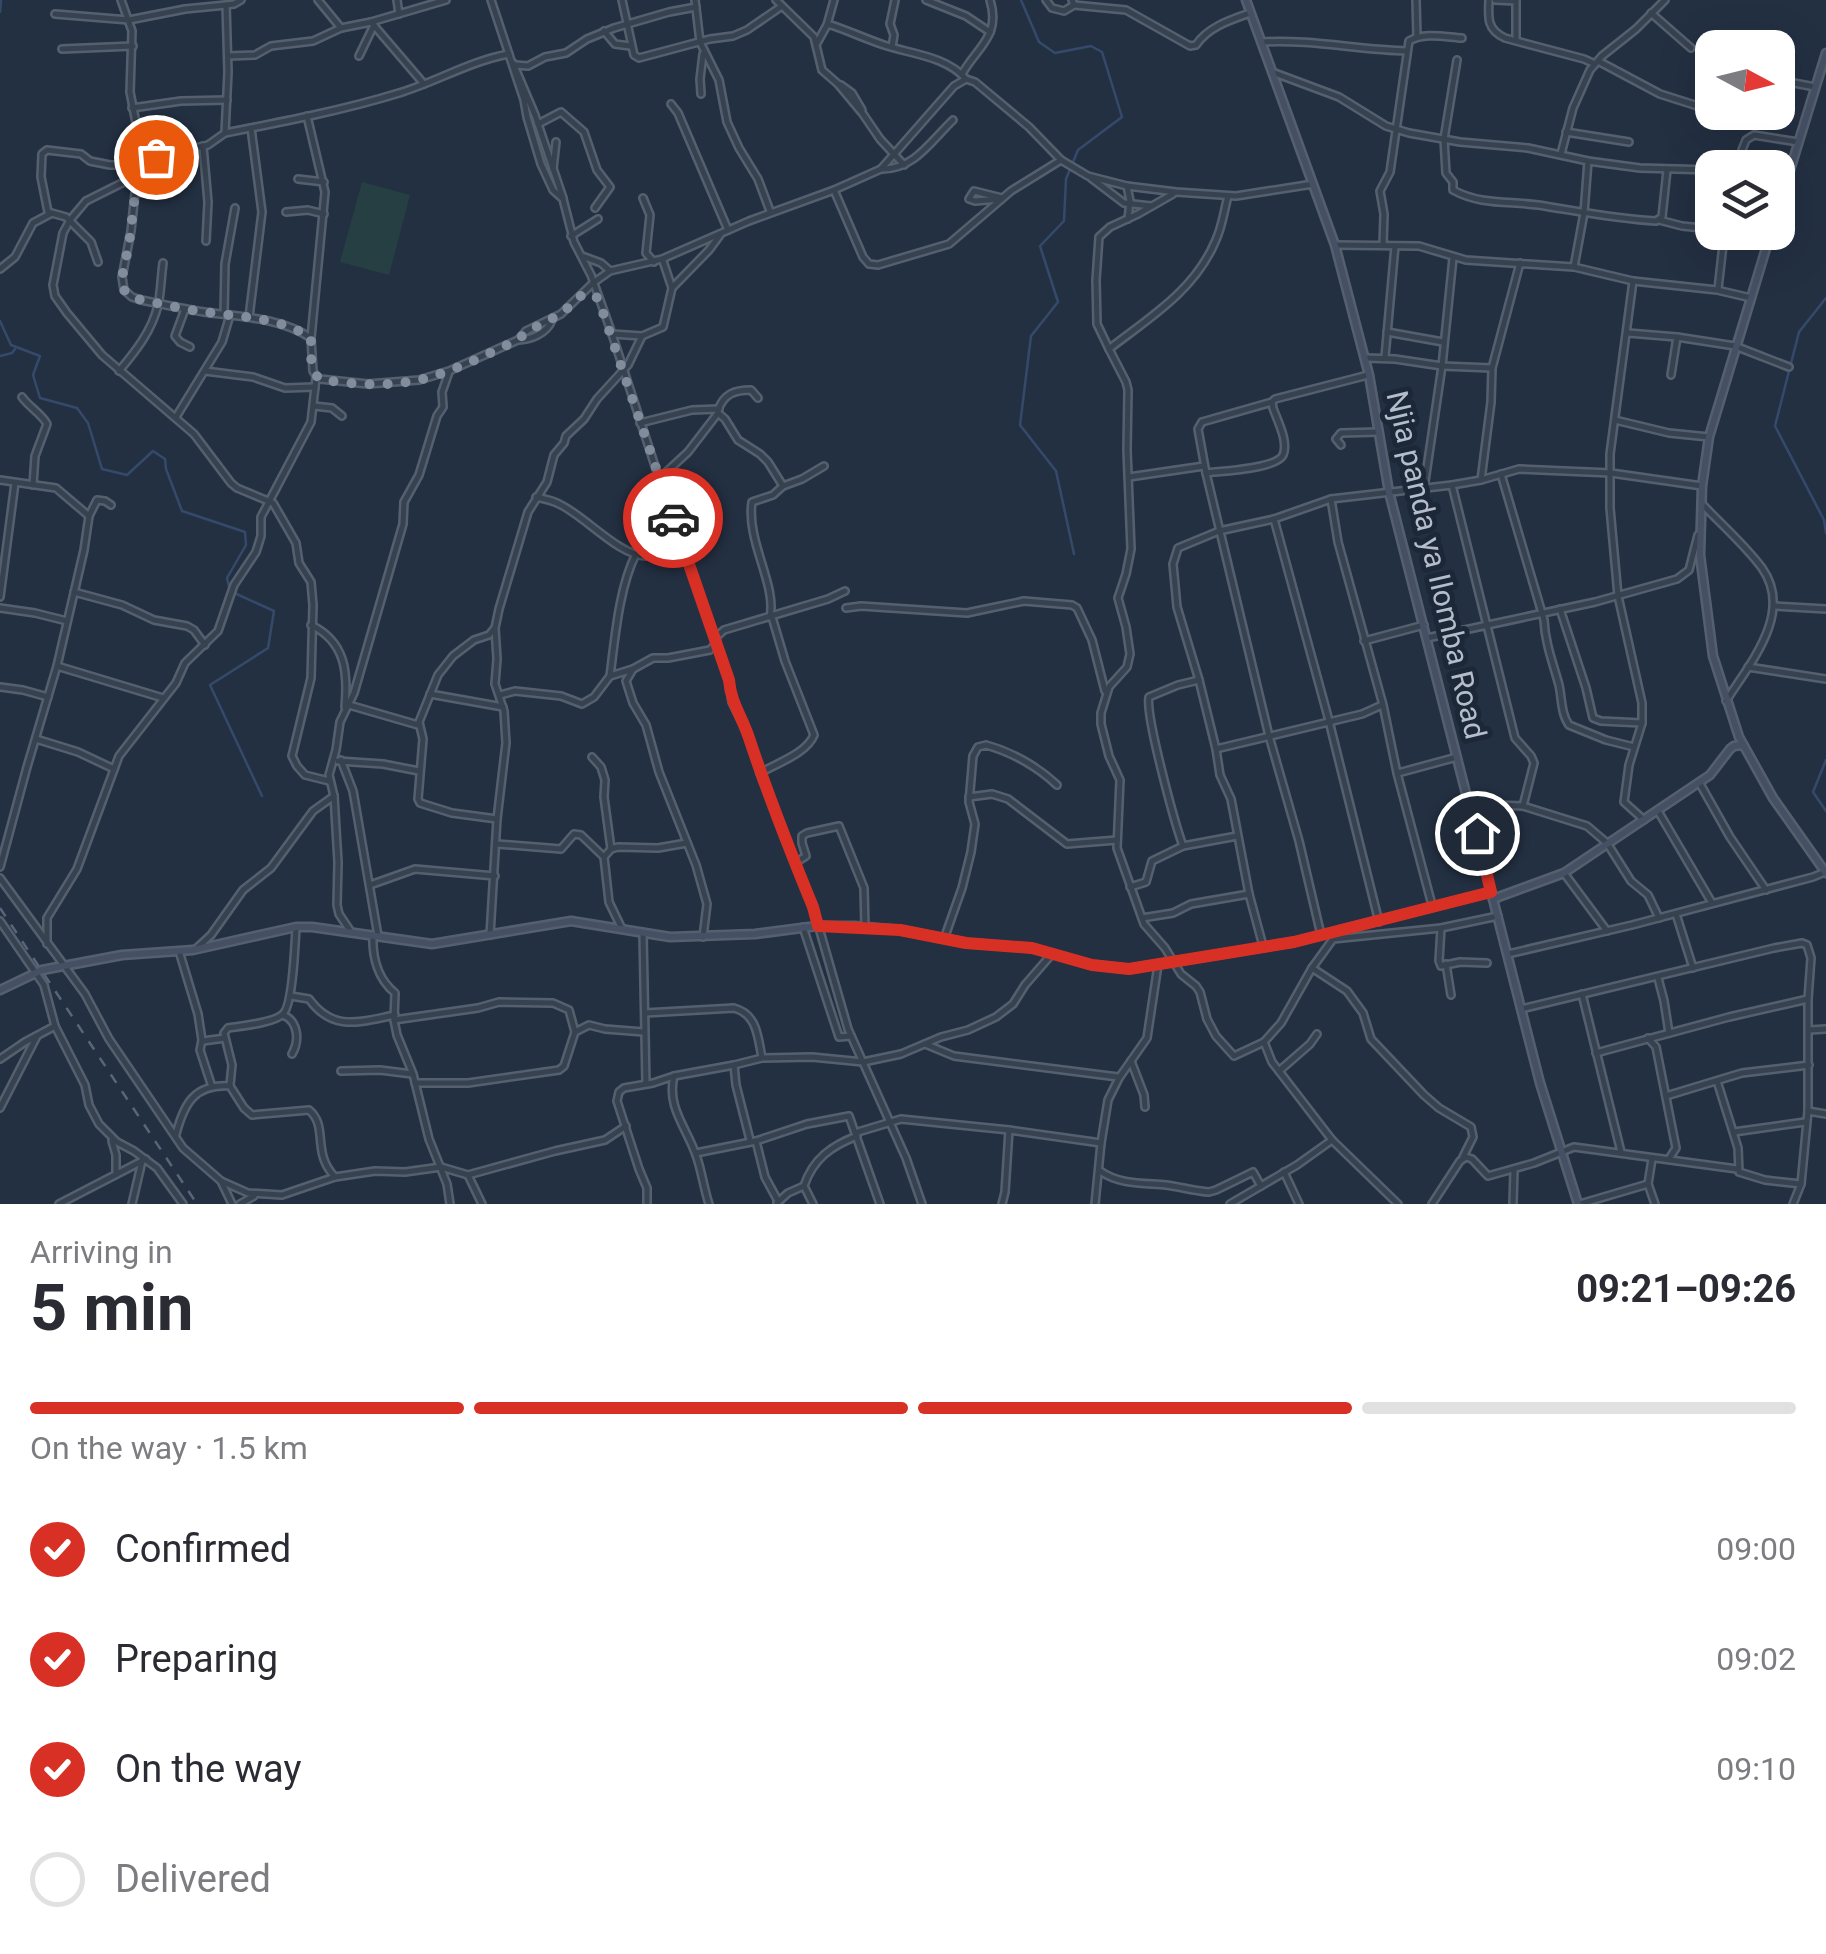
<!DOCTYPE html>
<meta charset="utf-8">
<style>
:root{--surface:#fff;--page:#f2f2f3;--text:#2b2b33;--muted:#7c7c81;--line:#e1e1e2;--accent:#d93025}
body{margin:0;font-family:Roboto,sans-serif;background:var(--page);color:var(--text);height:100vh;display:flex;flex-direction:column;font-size:38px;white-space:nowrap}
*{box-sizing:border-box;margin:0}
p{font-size:32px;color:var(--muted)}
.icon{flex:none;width:55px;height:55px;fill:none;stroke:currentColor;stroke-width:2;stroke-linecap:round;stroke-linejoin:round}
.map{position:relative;height:1204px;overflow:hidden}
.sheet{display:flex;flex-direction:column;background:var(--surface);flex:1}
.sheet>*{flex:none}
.needle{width:65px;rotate:97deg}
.controls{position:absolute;left:1695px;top:30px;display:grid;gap:20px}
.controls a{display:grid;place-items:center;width:100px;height:100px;border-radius:20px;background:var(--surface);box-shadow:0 10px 40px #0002;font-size:50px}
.pin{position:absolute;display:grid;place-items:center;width:85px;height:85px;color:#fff;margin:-42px;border:5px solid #fff;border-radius:50%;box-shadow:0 2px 10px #0007}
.courier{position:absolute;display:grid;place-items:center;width:100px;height:100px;margin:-50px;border:8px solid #d93025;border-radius:50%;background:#fff;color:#222;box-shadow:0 2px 12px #0007}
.overview em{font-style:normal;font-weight:700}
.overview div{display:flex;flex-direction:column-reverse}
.overview{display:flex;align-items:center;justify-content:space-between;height:170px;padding:0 30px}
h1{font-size:65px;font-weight:700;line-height:75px}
.bar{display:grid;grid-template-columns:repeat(4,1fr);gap:15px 10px;align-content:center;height:120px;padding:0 30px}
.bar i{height:12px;border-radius:8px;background:var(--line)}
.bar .on{background:var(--accent)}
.bar p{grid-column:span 4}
ol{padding:0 30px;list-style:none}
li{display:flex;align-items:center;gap:30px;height:110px}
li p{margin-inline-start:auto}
li .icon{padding:10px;border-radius:50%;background:var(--accent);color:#fff;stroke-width:4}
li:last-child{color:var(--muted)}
li i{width:55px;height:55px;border:5px solid var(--line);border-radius:50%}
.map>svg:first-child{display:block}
.green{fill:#253f43}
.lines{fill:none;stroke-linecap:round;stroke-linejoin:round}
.stream{stroke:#354a6a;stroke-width:2.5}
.street-casing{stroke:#55606f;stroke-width:10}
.secondary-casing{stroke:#55606f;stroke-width:11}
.street{stroke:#374251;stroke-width:5}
.secondary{stroke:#455065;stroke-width:6}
.rail{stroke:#596679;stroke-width:2.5;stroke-dasharray:10 10;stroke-linecap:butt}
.done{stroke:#818c9c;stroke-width:10;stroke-dasharray:0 18}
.route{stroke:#d93025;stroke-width:12}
.labels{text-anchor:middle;stroke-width:10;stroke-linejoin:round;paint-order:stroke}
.street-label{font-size:30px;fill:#b4bdcc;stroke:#1c2737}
</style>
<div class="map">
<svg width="1826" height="1204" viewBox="0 0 1826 1204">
<rect width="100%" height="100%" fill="#233042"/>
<polygon class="green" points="362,182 410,195 389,275 340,262"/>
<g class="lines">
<g class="stream">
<polyline points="1021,0 1039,42 1055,53 1091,46 1102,52 1122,117 1078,150 1066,179 1064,221 1040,246 1058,302 1031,336 1020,425 1056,471 1074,554"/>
<polyline points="0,12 1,0"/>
<polyline points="1826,298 1799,332 1775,426 1824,520 1826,533"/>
<polyline points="0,321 11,345 40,356 33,375 40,398 77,408 88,423 102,469 127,475 153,451 165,459 166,469 182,511 245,532 246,545 227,578 230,591 274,611 268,648 210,685 262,796"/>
<polyline points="0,356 12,353 15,349"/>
<polyline points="1826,760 1813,792 1826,811"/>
</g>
<defs>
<g id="street">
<path d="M121,0l11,31 -2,61 6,31 3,32 -8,76 -9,46 2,13 8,7 9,3c21,4 42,9 63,12 36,5 75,5 107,26"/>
<polyline points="318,0 341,28 371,22 446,0"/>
<polyline points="397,0 399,14"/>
<polyline points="491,0 524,100 527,117 541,164 553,190 563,199 574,242 591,275 612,334 668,506 715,638 729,680 732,702 749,736 760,773 813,907 848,1029 906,1158 922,1204"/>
<polyline points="622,0 634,55 639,58 710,39 733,36 747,30 782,6"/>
<polyline points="695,0 700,42 719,80 727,122 739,148 758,179 770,211"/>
<polyline points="776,0 814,37 822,70 838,84 863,114 880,139 904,165"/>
<polyline points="926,0 966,16 990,32"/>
<polyline points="1046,0 1052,8 1064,11 1074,5 1072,0"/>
<polyline points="1416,0 1417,37"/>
<path d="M1489,0c-1,18 -2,30 16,38l79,21 11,5"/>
<polyline points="1495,0 1516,1"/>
<path d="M1074,5l52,5 64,36 6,-1c12,-18 34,-25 54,-32"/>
<polyline points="1651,13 1691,48"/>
<polyline points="55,14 129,20 185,9 226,5"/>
<polyline points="371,22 424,84"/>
<polyline points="827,25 834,0"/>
<polyline points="604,31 615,44 630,46"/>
<polyline points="1516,40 1516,0"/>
<path d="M1262,42c48,-3 97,8 145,9"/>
<path d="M817,43l10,-18h4c18,6 35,14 53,20 27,9 62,11 82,34"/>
<polyline points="892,47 894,35 890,24 895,0"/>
<polyline points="62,49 133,46"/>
<polyline points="228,56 255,55 271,46 313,41 341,28"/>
<polyline points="359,56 374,25"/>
<path d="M1457,60l-13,79 2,34 7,9v8c27,15 55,11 85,15 39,6 78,14 118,16l6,-4 5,-47"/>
<polyline points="1598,61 1660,94 1707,109"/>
<polyline points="513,63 535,115 563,198"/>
<polyline points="515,65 528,66 545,57 566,53 587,39 614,28 669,12 696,7"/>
<polyline points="1272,72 1339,97 1386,126 1409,133 1460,142 1528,148 1588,161 1640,168 1712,170"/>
<path d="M962,74c16,-28 39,-38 28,-74"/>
<polyline points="1778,80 1815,87"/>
<polyline points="841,85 852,93 862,110"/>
<polyline points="701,94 700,79 703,54"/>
<polyline points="671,104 678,113 728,230"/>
<polyline points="132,108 181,101 227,100"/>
<polyline points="307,116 325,192 311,338 313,371 316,376 320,379 368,384 419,380 449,371 518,340 526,331 561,314 593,283 610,271 662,259 749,221 834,190 881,169 954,86 966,79 975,82 1029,127 1061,160 1088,176 1127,186 1176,192 1236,196 1313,184"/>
<polyline points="538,124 561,112 584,132 597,170 610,187 595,208"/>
<polyline points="1566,132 1629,142"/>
<polyline points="225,133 228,72 226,5 234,4 241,0"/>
<polyline points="203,146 208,202 206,241"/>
<polyline points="1742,150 1746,140 1754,135 1798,142"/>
<polyline points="1561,154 1573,108 1590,70 1602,56 1636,29 1665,0"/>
<polyline points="553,169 556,142"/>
<path d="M881,169c33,1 50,-28 72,-49"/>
<polyline points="1091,178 1124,203 1151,206"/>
<polyline points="298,179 324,182"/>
<polyline points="1127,186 1130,201 1128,219"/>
<polyline points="834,190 863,257 869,264 878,265 949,244 1011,191 1061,160"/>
<path d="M1228,196c-4,15 -6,32 -13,46 -21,49 -66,76 -106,107l17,33 2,8 -1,60 4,99 -5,25 -8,24 8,29 4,27 -3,13 -18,20 -8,26v11l8,32 11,24 -3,68 27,76 21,24 16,26 15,12 4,6 7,27 9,17 18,20 30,-14"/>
<polyline points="643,198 650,215 646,253 654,262"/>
<polyline points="1001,199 975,201 969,199 974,191 1002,198"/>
<polyline points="286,212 308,210 324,214"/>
<polyline points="1659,220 1682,226 1712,229"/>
<polyline points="571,236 598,219"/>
<polyline points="1335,245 1419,246 1466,260 1574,267 1633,281 1717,290 1751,298"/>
<path d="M1383,245l1,-31 -4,-23 10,-19 19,-131c16,-9 36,-4 53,-3"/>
<polyline points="582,256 601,263 609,270"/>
<polyline points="98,262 91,242 66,217 48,212 41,177 42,154 47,150 81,154 90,161 110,165 124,165 137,172"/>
<polyline points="1574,267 1584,213 1588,161"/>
<polyline points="0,269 15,257 33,223 50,214"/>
<polyline points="1633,281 1610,454 1610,508 1618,596 1642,703 1642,723 1629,765 1624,802 1644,820"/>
<polyline points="672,288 709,250 720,235"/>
<polyline points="1718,289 1723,245 1727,232"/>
<polyline points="185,309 175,336 180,342 190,347"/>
<polyline points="224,314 225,264 235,208"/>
<polyline points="249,317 262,212 251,128"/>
<polyline points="1387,332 1443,342"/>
<polyline points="1628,333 1677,337 1735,346 1789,367"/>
<polyline points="612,334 642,336 663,327 672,288 663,261"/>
<path d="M518,340c13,0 29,-7 34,-20"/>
<polyline points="1109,349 1097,324 1096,280 1099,237 1110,227 1138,214 1173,194"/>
<polyline points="1385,357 1395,246"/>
<polyline points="1366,358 1395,359 1442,366 1492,368"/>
<path d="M119,371c16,-19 33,-40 39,-66 3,-13 3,-28 5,-42"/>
<polyline points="205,371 253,377 285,388 315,387"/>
<polyline points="1671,375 1677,337"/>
<path d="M22,397c7,10 20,17 25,27l-12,32 -2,29"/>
<polyline points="1272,402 1202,422 1198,429 1206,473 1269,736 1299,841 1321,935"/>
<polyline points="314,406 332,408 342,416"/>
<path d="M718,410c6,-16 16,-20 33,-20l7,8"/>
<polyline points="176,417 222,342 230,315"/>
<polyline points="1615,420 1669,433 1709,437"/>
<polyline points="640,423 692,410 719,409"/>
<polyline points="1341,445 1336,439 1341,433 1379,432"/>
<path d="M1206,473c15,-2 70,-4 77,-18 6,-13 -6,-35 -10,-47l-1,-6 3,-3 93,-24"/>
<path d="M1501,474l43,146c1,23 9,43 15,65 3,14 2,29 10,40l37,15 28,7"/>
<polyline points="1129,477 1204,466"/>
<polyline points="660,478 688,452 718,413 725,419 738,440 760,454 768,462 783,486"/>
<polyline points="0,480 56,488 89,516"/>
<polyline points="1481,480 1491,402 1492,368 1520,263"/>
<polyline points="1452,485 1515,738 1531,756 1534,763 1523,806"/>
<polyline points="1424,488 1442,366 1453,258"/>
<path d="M536,497c8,2 16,3 23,7 25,11 60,52 87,52 14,0 25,-11 35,-19"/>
<polyline points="1331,499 1338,542 1383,705 1397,773 1432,905"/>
<path d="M1703,505c19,20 42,40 59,63 32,45 -12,95 -36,133"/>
<polyline points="1274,519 1328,717 1379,922"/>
<polyline points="74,592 122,605 154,620 187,626 194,630 205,645"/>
<polyline points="0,597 15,483"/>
<polyline points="1774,606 1826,609"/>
<polyline points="0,608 35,613 67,621"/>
<polyline points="846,608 861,606 967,613 1024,601 1072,605 1077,608 1092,640 1105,691"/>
<polyline points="1560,609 1586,688 1593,718 1601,721 1642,723"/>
<path d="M770,617c7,-32 -24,-76 -18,-115l21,-7 10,-9 19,-7 22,-13"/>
<path d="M311,625c35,17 37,48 34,82"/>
<polyline points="494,629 489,635 474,640 453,656 438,675 419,722 423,739 418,799 420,803 452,813 497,819"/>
<polyline points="715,638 724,630 828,599 845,591"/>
<polyline points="1427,638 1595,602 1677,579 1689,570 1698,535"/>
<polyline points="1364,641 1424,625"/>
<polyline points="57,666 163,698"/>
<polyline points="1748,667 1826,679"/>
<polyline points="633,669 626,681 633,703 646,725 659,772 696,865 707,904 703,937"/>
<path d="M610,676c5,-38 9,-89 26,-122"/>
<path d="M1199,680l-21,5 -29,12c-4,18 26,127 34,149l54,-10"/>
<polyline points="0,687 23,690 48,697"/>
<polyline points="430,694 503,707"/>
<polyline points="500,695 515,691 561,696 582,704 594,697 610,676 633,669 653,658 668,658 710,650 717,642"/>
<polyline points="349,705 418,725"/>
<polyline points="36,739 78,752 114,769"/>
<polyline points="1216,749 1362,714 1382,705"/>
<polyline points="592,757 601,767 605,780 604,797 611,849"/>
<polyline points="341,760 353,791 378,936"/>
<polyline points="338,761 383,764 419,771"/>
<path d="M760,773c17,-10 46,-19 54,-38l-29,-74 -13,-44"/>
<polyline points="1398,773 1457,757"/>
<path d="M329,781l-24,-6 -8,-9 -5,-10 19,-78 2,-73 -2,-23 -12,-19 -3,-20 -23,-40 -36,-15 -6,-5 -37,-49 -92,-79 -35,-42 -12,-17 -2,-11 10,-52 7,-13 16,-19 38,-19 32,-25 52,-12 17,-12c57,-11 119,-23 174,-40 37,-11 71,-32 110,-39"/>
<polyline points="1699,782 1730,837 1766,890"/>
<polyline points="969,797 992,794 1008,799 1067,844 1117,840"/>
<polyline points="1470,804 1523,806 1587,826 1607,843 1631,881 1648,895 1659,918"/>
<polyline points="1658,811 1712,903"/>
<polyline points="497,844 561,849 574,834 581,835 604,857 609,902 622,929"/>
<polyline points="604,857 611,849 618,847 658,848 687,843"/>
<polyline points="795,863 806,856 802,843 802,836 807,833 839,826 864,888 865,927"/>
<polyline points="0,867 27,767 57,666 84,550 89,516 97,500 105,501 111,505"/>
<polyline points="1564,873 1607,931"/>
<polyline points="0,878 85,994 109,1039 183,1148 221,1181 232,1204"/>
<polyline points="370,885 415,869 495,876"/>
<polyline points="1130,887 1146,882 1152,861 1183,846"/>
<polyline points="1676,914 1693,968"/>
<polyline points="1142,918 1173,913 1191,904 1249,894"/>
<polyline points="0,921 44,985 55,1026 85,1085 89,1105 99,1124 117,1142 134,1151 157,1168 183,1204"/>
<polyline points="803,927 839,1037 851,1036"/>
<polyline points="1441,928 1439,961 1441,966 1460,962 1487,963"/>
<polyline points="351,932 339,914 337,905 338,862 334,796 329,775 336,750 340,722 354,693 403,524 404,502 419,475 437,416 443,407 442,392 449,372"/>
<polyline points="643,934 646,1084"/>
<path d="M373,935c-1,22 5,44 22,58l-1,27 3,15 16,39 16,65 18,45 3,20"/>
<polyline points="490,935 497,819 506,743 504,711 495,684 497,659 495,628 499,609 528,512 547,482 554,455 564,443 566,436 584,419 597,399 628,365 642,336"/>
<path d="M944,939l18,-51 9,-36 4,-28 -6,-22 4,-46 5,-9 8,-2c26,7 52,22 71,40"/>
<polyline points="47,944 47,918 77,869 119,756 176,683 185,663 218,631 234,585 256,552 261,536 261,517 311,422 316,378"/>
<polyline points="1263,946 1249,894 1231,799 1220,775 1216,749 1199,680 1177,607 1173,564 1178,548 1219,531 1274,519 1331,499 1452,485 1481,480 1519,469 1611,473 1702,486"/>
<polyline points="197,948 211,935 243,890 271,868 313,811 334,796"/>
<polyline points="179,951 198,1014 202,1040 200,1050 212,1087"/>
<polyline points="1508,954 1632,925 1813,877 1825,872"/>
<polyline points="1446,964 1451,995"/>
<polyline points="1312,968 1347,991 1363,1013 1371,1039 1424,1095 1439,1108 1471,1127 1473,1137 1463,1157"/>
<polyline points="1658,978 1664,1001 1669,1033"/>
<polyline points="1582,994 1621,1152"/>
<path d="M291,996l18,3c24,33 50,23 86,16"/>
<polyline points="1521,1009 1774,948 1802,943 1807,945 1811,958 1808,999 1808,1111 1801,1184 1793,1204"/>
<path d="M645,1013l89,-5c23,6 24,29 28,50"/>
<path d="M283,1015c15,6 17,25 9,39"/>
<polyline points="394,1020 478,1008 499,1002 553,1003 569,1010 575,1032"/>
<polyline points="1809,1030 1826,1029"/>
<polyline points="1648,1038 1656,1047 1676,1148 1669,1159"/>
<polyline points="203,1041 225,1038"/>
<polyline points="925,1044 954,1056 1118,1077"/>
<polyline points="1596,1053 1729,1017 1808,999"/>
<polyline points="0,1059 25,1042 55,1026"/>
<polyline points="1131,1061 1144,1095 1145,1107"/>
<polyline points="734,1065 736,1085 750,1140"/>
<polyline points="341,1071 380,1070 412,1074"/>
<polyline points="1279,1071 1310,1044 1317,1034"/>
<path d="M674,1076c-8,32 14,53 23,82 5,15 7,31 12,46"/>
<polyline points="1717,1081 1738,1148 1739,1172 1765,1180 1801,1184"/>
<polyline points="415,1083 468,1083 559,1070 564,1066 575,1032 589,1025 605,1029 644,1032"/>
<path d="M230,1085l2,-20 -8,-32 4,-5c13,-2 46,-5 55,-14 10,-9 12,-71 13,-87"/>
<polyline points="1666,1096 1742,1073 1809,1065"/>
<polyline points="0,1108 37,1036"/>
<polyline points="1808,1111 1826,1114"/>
<polyline points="858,1132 901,1119 1009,1130 1101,1143"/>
<polyline points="1734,1132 1805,1122"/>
<path d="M176,1134c8,-30 18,-50 54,-48l14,22 8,7 57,-5c20,17 2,42 26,67"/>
<polyline points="112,1141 116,1155 116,1174"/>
<polyline points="756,1141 765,1177 778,1201"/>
<polyline points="696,1153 756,1141 807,1124 849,1116 880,1204"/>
<polyline points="1652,1159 1648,1184 1655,1204"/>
<path d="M1100,1171c20,14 44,12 66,14 15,2 29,6 43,7l7,-2 37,-18 8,14"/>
<polyline points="1284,1172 1299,1204"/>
<polyline points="468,1175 482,1204"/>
<polyline points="221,1181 248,1193 282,1195 335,1177 375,1171 405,1172 441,1167 468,1175 555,1151 605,1140 626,1126"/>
<polyline points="777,1203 788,1193 804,1186"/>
<polyline points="59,1204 146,1159"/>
<polyline points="132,1204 142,1161"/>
<polyline points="240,1204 254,1196"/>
<polyline points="647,1204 647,1188 639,1169 617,1101 619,1092 624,1088 653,1083 674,1076 734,1065 762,1058 812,1057 863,1062 901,1054 941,1037 968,1030 996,1017 1013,1004 1025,985 1051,955"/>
<path d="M813,1204l-9,-18c9,-27 27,-40 53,-50"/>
<polyline points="1002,1204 1005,1192 1009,1130"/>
<polyline points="1095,1204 1101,1143 1108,1100 1119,1078 1147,1038 1158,965"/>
<polyline points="1230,1204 1297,1165 1332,1140"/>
<polyline points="1398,1204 1332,1140 1272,1062 1264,1042 1281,1023 1312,968 1333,939 1441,928 1498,916"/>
<polyline points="1432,1204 1460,1161 1466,1157 1472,1159 1488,1176 1534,1163 1574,1147 1737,1169"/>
<polyline points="1513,1204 1514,1170"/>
<polyline points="1580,1204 1648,1184"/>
</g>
<g id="secondary">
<polyline points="1246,0 1335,245 1369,375 1389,492 1540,1083 1578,1204"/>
<polyline points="1778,209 1826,53"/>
<polyline points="1771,232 1709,437 1702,486 1700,555 1713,656 1739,737 1773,798 1826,873"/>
<polyline points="1493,899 1564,873 1710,775 1730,749 1734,746 1743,745"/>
<polyline points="0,990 42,970 122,955 193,950 296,927 312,927 432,944 571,921 670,937 755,934 817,926 855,926 900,930 966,943 1032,948 1092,965 1129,969 1294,942 1491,892"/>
</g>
</defs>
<use href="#street" class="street-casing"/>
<use href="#secondary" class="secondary-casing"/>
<use href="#street" class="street"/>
<use href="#secondary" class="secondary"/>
<polyline class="rail" points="0,908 197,1204"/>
</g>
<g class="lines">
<path class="done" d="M156,157l-18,14 -9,73 -7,33 2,13 8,7 9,3c21,4 42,9 63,12 36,5 75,5 107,26 0,13 -2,33 9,41 32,6 71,8 103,0 32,-8 64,-25 95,-39l8,-8 35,-18 23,-21 14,5 75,220"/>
<path class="route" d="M673,518l56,162c2,24 13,36 20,58 19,57 41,113 64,169l5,19 82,4 66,13 66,5 60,17 37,4 165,-27 197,-50 -14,-59"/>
</g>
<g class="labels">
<g class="street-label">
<text transform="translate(1436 565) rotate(77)" y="10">Njia panda ya Ilomba Road</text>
</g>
</g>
</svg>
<div class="controls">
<a><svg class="needle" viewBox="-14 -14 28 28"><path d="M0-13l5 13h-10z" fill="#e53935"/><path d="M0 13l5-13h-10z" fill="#7c7c81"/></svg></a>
<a><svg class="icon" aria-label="layers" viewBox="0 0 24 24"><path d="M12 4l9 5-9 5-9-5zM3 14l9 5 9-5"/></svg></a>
</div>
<div class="pin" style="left:156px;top:157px;background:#ea580c"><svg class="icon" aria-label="bag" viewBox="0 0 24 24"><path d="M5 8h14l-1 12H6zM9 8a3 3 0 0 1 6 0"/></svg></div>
<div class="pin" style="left:1477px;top:833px;background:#1f2937"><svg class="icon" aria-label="home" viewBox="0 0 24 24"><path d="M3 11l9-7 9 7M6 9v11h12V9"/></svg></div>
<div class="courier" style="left:673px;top:518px"><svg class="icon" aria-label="car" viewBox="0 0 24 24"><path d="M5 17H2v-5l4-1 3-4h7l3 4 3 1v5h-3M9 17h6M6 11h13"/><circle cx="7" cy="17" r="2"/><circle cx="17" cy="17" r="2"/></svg></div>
</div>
<section class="sheet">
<div class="overview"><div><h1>5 min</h1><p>Arriving in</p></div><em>09:21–09:26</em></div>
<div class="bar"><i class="on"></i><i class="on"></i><i class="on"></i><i></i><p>On the way · 1.5 km</p></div>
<ol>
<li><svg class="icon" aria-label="check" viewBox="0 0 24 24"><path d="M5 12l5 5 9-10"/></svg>Confirmed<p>09:00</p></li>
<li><svg class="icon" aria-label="check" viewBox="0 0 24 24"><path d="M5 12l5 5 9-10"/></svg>Preparing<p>09:02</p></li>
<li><svg class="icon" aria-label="check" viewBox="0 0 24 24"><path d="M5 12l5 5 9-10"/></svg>On the way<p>09:10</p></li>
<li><i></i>Delivered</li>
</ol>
</section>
